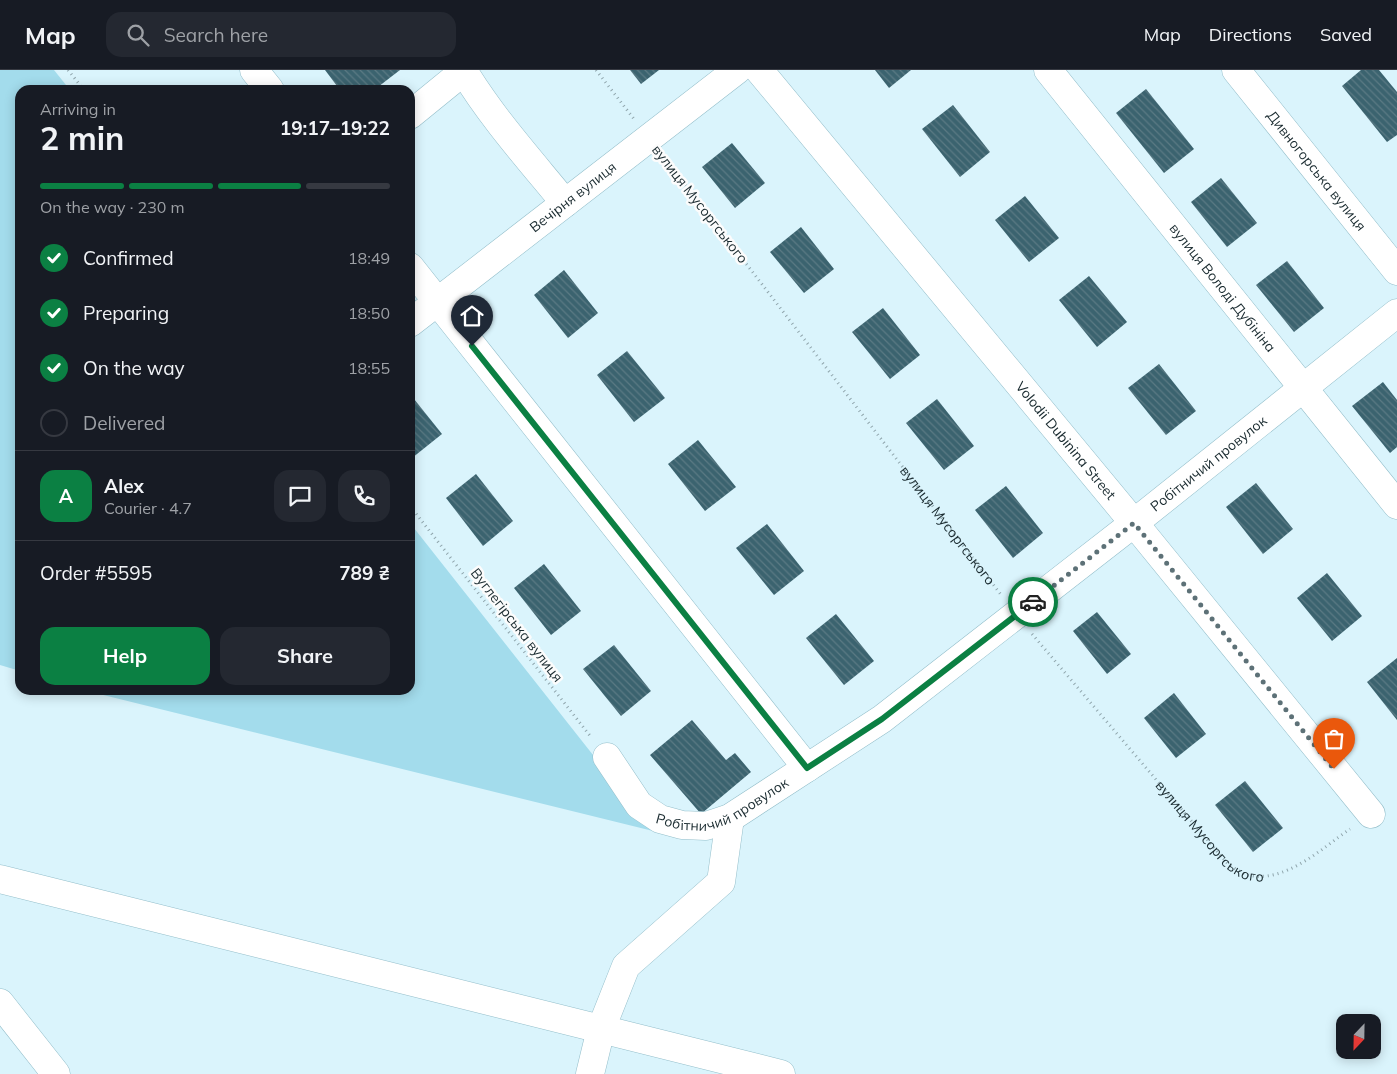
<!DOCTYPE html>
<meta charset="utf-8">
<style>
:root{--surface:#171b24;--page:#242831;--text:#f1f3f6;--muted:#9ea1a6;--line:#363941;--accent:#0b8043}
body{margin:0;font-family:Mulish,sans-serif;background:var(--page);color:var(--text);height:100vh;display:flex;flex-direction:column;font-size:19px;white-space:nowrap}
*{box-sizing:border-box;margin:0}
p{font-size:16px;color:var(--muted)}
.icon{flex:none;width:28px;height:28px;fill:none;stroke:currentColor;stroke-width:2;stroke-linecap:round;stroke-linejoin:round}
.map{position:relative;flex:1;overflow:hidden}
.side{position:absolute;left:15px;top:15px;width:400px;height:610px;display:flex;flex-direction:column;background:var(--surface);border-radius:15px;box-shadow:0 2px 12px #0003}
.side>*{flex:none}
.needle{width:32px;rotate:202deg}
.controls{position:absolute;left:1336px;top:944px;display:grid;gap:10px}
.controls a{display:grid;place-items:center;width:45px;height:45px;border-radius:10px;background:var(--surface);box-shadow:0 2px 12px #0003;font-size:25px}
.pin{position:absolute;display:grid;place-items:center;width:42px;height:42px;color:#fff;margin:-51px -21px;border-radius:50% 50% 50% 0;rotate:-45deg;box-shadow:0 0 5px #0007}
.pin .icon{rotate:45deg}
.courier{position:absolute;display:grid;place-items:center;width:50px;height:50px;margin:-25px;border:4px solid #0b8043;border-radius:50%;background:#fff;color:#222;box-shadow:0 1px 6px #0007}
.headline em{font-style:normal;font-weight:700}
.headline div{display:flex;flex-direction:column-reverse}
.headline{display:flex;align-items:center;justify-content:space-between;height:85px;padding:0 25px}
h1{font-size:32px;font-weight:700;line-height:38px}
.bar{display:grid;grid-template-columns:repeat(4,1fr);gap:8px 5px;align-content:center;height:60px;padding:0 25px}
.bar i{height:6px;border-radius:4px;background:var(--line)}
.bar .current{background:var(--accent)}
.bar p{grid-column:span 4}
.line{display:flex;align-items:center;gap:12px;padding:0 25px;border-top:1px solid var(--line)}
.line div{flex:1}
.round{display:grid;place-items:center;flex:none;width:52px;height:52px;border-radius:15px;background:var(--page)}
ol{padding:0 25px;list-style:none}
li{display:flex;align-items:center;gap:15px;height:55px}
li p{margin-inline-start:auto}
li .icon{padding:5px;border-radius:50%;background:var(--accent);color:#fff;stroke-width:4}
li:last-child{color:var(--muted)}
li i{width:28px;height:28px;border:2px solid var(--line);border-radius:50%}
.cta{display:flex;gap:10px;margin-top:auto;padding:10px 25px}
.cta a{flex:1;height:58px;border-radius:15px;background:var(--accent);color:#fff;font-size:20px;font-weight:700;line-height:58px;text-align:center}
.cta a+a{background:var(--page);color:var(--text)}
header{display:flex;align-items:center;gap:30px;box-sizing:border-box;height:70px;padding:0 25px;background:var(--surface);border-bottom:1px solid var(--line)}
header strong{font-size:24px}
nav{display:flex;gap:28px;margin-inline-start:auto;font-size:18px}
.search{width:350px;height:45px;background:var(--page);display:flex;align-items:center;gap:12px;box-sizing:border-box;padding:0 18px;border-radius:15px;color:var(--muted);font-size:19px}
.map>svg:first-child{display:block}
.green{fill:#a3dcec}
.building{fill:url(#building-back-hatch)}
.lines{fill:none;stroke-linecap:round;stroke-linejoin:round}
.minor-casing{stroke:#93beca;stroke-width:29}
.path{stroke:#90a6ad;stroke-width:3;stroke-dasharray:1 4;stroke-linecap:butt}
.minor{stroke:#fff;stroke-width:28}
.done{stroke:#5d7177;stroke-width:5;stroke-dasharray:0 9}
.route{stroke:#0b8043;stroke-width:6}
.labels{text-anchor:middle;stroke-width:5;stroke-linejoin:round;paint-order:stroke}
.street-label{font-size:14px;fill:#192a2f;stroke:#fcfcfc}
</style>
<header>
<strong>Map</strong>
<div class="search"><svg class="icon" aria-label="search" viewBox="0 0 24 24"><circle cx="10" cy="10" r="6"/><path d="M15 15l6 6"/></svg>Search here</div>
<nav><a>Map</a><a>Directions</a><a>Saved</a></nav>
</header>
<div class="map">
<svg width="1397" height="1004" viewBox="0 0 1397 1004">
<defs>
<pattern id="building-back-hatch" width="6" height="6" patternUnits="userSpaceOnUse" patternTransform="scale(1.25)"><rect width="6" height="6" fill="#3b636f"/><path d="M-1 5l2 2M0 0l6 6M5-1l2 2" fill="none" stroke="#5b7a84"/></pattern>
</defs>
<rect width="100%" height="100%" fill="#daf4fc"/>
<g class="green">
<polygon points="0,0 54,0 70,20 20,20 20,601 0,595"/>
<polygon points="410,453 653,761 83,620 410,620"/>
</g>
<g class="building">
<polygon points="325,0 400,0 374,20 340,20"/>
<polygon points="630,0 659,0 641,14"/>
<polygon points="875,0 911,0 889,18"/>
<polygon points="1361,0 1379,0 1397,22 1397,65 1387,72 1342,16"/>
<polygon points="1146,19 1194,79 1164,103 1116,43"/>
<polygon points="953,35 990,82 960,107 922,59"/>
<polygon points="732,73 765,113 735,138 702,97"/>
<polygon points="1221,108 1257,153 1227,177 1191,132"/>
<polygon points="1025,126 1059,168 1029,192 995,150"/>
<polygon points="801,157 834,199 804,223 770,182"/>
<polygon points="1287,191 1324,238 1294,262 1256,215"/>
<polygon points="564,200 598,243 568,268 534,225"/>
<polygon points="1089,206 1127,252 1097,277 1059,230"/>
<polygon points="883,238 920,285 890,309 852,262"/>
<polygon points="627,281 665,328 634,352 597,305"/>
<polygon points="1159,294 1196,341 1166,365 1128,318"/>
<polygon points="1383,312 1397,330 1397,377 1390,383 1352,336"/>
<polygon points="410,324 442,364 412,388 410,386"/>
<polygon points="937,329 974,376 944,400 906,353"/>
<polygon points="698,370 736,417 705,441 668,394"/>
<polygon points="476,404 513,451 483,476 446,428"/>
<polygon points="1256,413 1293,459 1263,484 1226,437"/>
<polygon points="1006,416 1043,463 1013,488 975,440"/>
<polygon points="767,454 804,501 774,525 736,478"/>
<polygon points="544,494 581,541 551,565 514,518"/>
<polygon points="1327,503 1362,546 1332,571 1297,528"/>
<polygon points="1097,542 1131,584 1107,604 1073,561"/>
<polygon points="836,544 874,591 844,615 806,568"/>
<polygon points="614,575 651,621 621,646 583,599"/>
<polygon points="1397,588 1397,650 1367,612"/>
<polygon points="1174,623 1206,664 1176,688 1144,648"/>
<polygon points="692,650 726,690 735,683 751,702 701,744 650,685"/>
<polygon points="1245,711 1283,758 1253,782 1215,735"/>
</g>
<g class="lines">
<defs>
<g id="minor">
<polyline points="254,0 270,20"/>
<path d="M463,0c29,48 67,90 102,133"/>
<path id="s3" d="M759,0l375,453 237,291"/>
<path id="s4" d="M1048,0l349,435"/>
<path id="s5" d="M1236,0l161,201"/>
<polyline points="410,45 464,1"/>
<polyline points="410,197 807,698"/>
<path id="s6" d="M410,253l327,-253"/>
<path id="s7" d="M607,687l32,48 21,14 22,6 24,1 24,-8 152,-99 252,-196 263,-210"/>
<polyline points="0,809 781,1004"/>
<polyline points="0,933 56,1004"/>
<polyline points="590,1004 601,959 626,896 721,812 730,748"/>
</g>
</defs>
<use href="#minor" class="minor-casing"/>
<g class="path">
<polyline points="68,0 84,20"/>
<polyline points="596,0 634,49"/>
<path id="s1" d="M664,87l338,439"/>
<polyline points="410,436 591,667"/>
<path id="s2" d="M1032,564l196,230c6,4 13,9 20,11 37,9 74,-27 102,-46"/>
</g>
<use href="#minor" class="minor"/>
</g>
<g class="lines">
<polyline class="done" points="1033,532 1134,453 1334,699"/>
<polyline class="route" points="472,276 807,698 882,649 1033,532"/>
</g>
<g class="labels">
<g class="street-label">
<text dy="5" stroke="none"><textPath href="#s5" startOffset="129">Дивногорська вулиця</textPath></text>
<text dy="5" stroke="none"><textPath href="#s6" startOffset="206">Вечірня вулиця</textPath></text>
<text transform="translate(700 134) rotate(52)" y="5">вулиця Мусоргського</text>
<text dy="5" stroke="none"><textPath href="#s4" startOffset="279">вулиця Володі Дубініна</textPath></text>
<text dy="5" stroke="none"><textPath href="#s3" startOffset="481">Volodii Dubinina Street</textPath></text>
<text dy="5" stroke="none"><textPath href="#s7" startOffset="751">Робітничий провулок</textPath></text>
<text dy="5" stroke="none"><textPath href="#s1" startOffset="465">вулиця Мусоргського</textPath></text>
<text transform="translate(517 555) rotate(52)" y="5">Вуглегірська вулиця</text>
<text dy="5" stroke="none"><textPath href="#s7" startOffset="151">Робітничий провулок</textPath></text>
<text dy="5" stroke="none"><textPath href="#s2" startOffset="268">вулиця Мусоргського</textPath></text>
</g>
</g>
</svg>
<div class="controls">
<a><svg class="needle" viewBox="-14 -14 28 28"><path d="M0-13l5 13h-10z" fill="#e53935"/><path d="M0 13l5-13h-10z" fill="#9ea1a6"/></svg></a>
</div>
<div class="pin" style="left:1334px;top:699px;background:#ea580c"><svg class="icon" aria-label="bag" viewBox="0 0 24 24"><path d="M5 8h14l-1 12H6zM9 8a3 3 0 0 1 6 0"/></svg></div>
<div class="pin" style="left:472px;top:276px;background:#1f2937"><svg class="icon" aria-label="home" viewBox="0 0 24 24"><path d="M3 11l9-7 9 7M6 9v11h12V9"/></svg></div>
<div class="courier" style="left:1033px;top:532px"><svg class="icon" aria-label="car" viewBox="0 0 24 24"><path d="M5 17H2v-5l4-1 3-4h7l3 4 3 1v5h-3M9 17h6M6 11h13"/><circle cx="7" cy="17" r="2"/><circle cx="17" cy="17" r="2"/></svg></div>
<section class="side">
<div class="headline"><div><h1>2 min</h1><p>Arriving in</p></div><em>19:17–19:22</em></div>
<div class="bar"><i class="current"></i><i class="current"></i><i class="current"></i><i></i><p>On the way · 230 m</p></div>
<ol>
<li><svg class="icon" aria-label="check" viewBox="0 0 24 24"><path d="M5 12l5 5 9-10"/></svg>Confirmed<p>18:49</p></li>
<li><svg class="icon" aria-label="check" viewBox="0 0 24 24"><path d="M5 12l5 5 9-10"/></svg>Preparing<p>18:50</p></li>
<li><svg class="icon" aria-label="check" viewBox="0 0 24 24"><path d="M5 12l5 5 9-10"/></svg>On the way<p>18:55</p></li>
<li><i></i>Delivered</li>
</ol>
<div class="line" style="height:90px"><b class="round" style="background:var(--accent);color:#fff">A</b><div><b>Alex</b><p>Courier · 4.7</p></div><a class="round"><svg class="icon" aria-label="chat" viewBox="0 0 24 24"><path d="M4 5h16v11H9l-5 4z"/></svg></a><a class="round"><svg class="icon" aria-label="phone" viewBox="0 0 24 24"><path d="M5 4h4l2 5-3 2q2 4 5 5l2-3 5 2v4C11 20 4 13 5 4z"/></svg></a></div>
<div class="line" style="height:65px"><div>Order #5595</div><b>789 ₴</b></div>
<div class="cta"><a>Help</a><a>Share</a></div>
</section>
</div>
